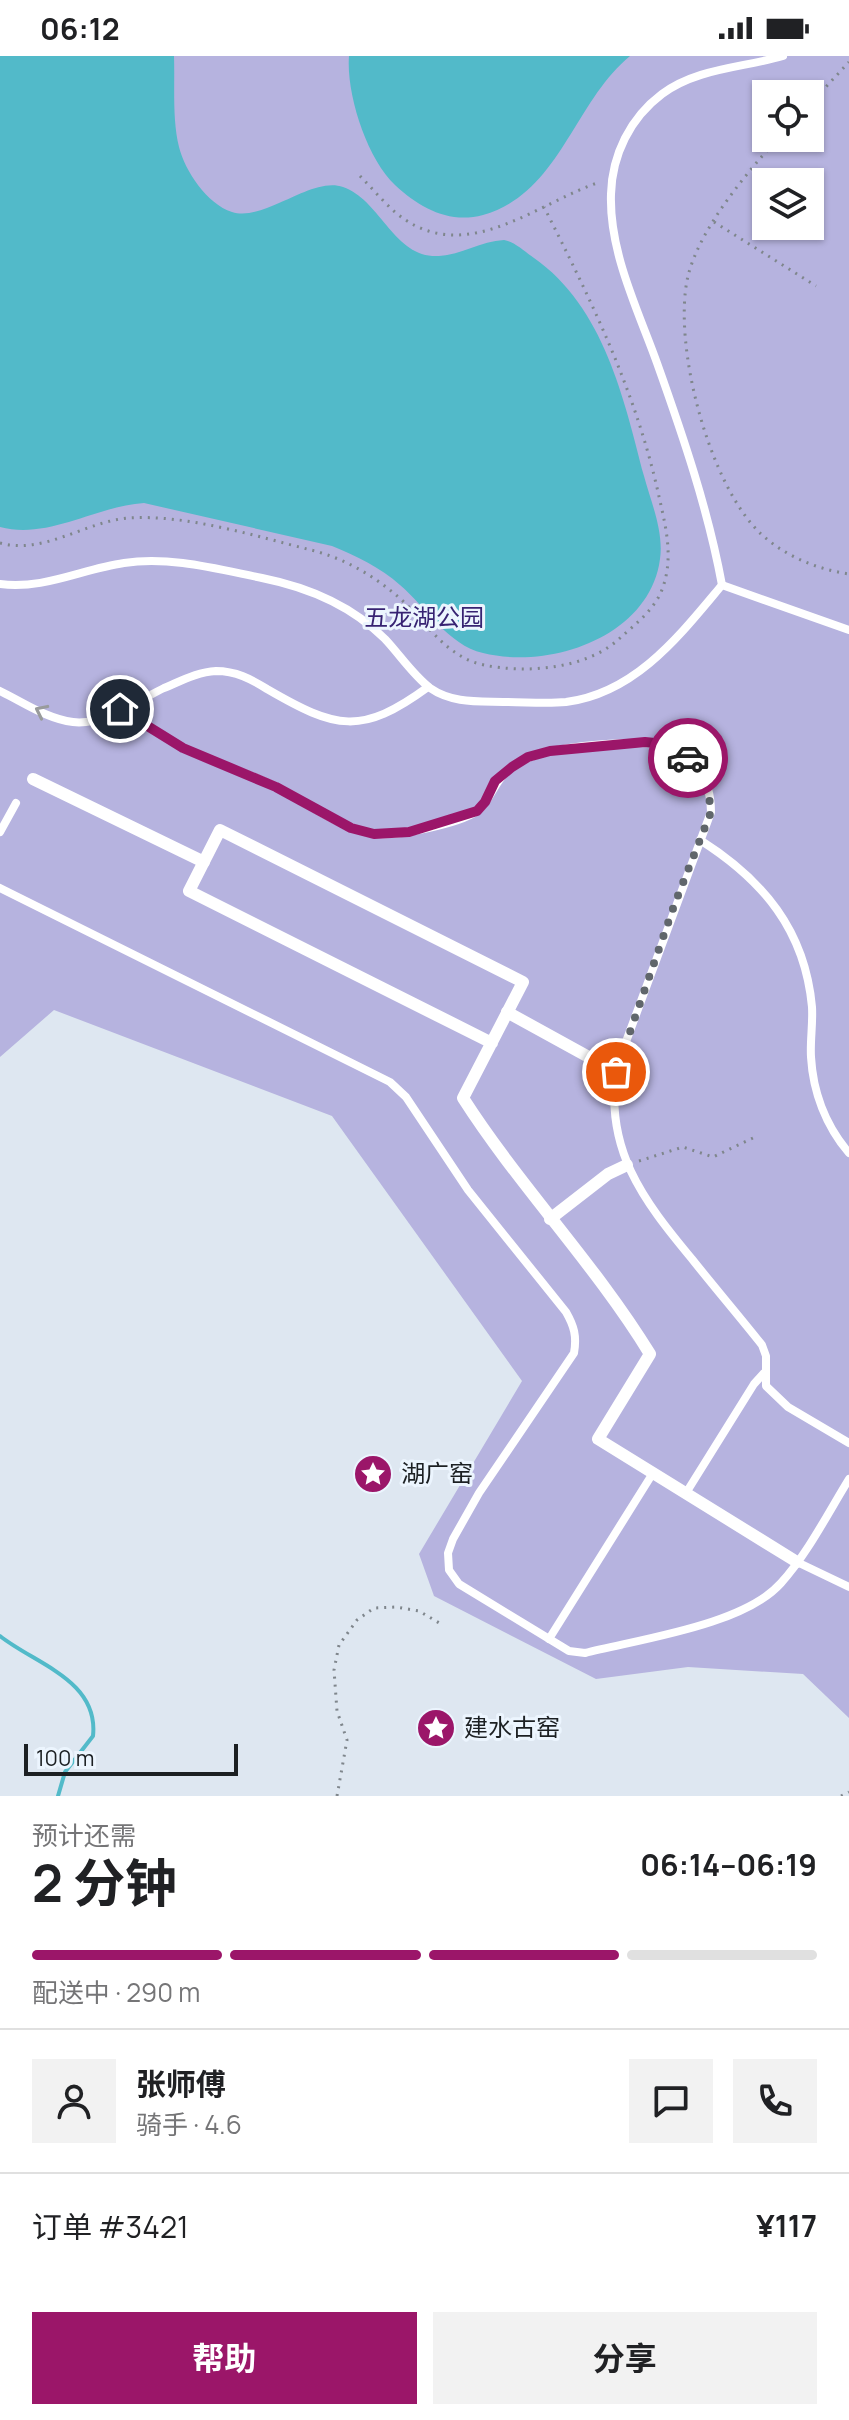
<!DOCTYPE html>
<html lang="zh">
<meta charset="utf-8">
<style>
:root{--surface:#fff;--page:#f2f2f2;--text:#202124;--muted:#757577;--line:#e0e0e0;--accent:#9b1669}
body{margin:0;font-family:Manrope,"Noto Sans SC",sans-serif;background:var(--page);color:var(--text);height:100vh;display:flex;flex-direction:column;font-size:30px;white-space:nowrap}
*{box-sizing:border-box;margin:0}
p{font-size:26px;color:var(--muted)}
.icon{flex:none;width:44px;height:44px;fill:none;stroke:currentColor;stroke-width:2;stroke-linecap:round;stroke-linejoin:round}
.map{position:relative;height:1740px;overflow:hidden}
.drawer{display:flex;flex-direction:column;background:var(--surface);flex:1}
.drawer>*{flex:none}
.buttons{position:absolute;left:752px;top:24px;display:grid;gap:16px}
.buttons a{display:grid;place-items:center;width:72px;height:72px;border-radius:0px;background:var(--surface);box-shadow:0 2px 6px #0004;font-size:40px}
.scale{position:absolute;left:24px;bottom:20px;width:214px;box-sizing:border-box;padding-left:8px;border:4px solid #1c2023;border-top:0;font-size:22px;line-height:28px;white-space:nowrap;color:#1c2023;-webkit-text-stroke:6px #ecf5fe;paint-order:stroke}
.pin{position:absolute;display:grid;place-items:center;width:68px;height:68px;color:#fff;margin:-34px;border:4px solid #fff;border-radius:50%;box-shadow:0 2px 8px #0007}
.courier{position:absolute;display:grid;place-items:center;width:80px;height:80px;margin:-40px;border:6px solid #9b1669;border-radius:50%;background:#fff;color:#222;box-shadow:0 2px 10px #0007}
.head em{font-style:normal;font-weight:700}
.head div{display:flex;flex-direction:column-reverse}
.head{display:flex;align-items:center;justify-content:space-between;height:136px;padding:0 32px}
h1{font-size:52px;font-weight:700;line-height:60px}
.bar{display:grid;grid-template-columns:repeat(4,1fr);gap:12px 8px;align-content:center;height:96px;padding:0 32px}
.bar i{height:10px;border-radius:6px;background:var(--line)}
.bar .on{background:var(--accent)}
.bar p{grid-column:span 4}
.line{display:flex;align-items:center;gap:20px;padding:0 32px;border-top:2px solid var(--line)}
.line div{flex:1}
.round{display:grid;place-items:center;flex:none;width:84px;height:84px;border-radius:0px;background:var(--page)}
.button{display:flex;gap:16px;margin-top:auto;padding:16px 32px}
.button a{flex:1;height:92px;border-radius:0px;background:var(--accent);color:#fff;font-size:32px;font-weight:700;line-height:92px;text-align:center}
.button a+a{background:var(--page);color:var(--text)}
.status{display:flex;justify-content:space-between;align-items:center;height:56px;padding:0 40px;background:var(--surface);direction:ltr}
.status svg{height:22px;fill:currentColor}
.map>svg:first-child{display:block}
.green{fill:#b6b3df;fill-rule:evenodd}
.water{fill:#52bac9}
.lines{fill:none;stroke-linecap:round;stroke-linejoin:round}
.stream{stroke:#52bac9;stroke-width:4}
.path{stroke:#7f868c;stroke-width:3;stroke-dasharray:2 6;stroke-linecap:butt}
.service{stroke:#fff;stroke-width:8}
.pedestrian{stroke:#fff;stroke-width:12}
.oneway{stroke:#999b9c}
.done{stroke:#60666b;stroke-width:8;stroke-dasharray:0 14.4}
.route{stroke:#9b1669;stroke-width:10}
.labels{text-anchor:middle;stroke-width:6;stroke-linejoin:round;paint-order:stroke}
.park-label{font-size:24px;fill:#372372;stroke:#ecf5fe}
.poi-label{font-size:24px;fill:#1c2023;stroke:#ecf5fe;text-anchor:start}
</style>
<div class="status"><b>06:12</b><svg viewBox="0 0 49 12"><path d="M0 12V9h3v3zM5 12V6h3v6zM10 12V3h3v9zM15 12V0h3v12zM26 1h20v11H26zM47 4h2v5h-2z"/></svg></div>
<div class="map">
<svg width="849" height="1740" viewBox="0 0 849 1740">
<rect width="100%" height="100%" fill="#dee7f1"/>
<path class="green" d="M0,0h849v1662l-46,-44 -115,-7 -92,12 -162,-83 -15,-42 103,-173 -190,-265 -278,-106 -54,47zM766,38h44v44h-44zM766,126h44v44h-44z"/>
<g class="water">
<path d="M0,0h174c1,29 -2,63 5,91 6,24 28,57 53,65 15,5 33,-3 47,-9 18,-7 44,-23 64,-16 38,13 51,72 96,69 22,-1 42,-15 65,-16 11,2 21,12 30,18 70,49 90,141 110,218 7,26 20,56 16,83 -10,77 -109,111 -177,94 -35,-8 -57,-46 -83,-68 -20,-18 -44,-29 -68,-39l-188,-43c-48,3 -96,37 -144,24z"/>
<path d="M349,0h281c-57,47 -70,137 -147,159 -34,9 -63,-7 -88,-30 -28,-26 -49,-91 -46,-129z"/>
</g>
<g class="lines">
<path class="stream" d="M0,1580c35,28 99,44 93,100l-28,36 -7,24"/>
<g class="path">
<polyline points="810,48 849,6"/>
<path d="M778,82c-32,36 -78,90 -90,138 -16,68 21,209 73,258 24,22 55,35 88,40"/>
<path d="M360,120c14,14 28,32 44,43 66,45 135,-17 196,-37"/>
<polyline points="714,166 816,230"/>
<path d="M0,487c44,12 84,-21 128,-25 58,-4 127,18 183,32 36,9 67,28 94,53 24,24 44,55 79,62 42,9 105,4 137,-28 16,-14 35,-29 42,-50 11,-32 2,-63 -5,-95 -23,-102 -67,-192 -114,-285"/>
<polyline points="639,1105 683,1091 713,1101 755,1081"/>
<polyline points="337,1740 347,1684 337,1655 334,1614 339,1589 357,1564 374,1552 396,1551 419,1555 441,1568"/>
<polyline points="841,1740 849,1736"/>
</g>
<g class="service">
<path d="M0,528c43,6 82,-15 124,-21 46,-7 93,6 138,15 45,9 90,28 123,61 15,16 28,36 45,49 23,16 50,13 76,14 20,0 40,2 60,0 70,-9 114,-67 156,-117"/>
<path d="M722,529c-14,-76 -39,-149 -65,-222 -19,-53 -48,-111 -46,-169 1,-39 19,-76 51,-100 35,-26 80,-26 121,-38"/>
<polyline points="722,529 849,574"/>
<path d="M0,635c23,11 47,28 73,31 29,4 66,-22 91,-34 17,-7 33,-16 52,-17 20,0 35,8 51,18 69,40 94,47 161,-2"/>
<path d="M120,653c20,12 41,27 62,38 30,16 65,25 96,41 30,15 59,38 92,45 22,5 89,-9 107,-22 14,-10 16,-29 33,-43 30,-24 115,-27 154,-24 31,13 47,34 47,68l-94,254c-14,82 26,134 75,193 23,29 47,57 70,86l4,11v30l22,21 61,36"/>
<polyline points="0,776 16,747"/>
<path d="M700,784c63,40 105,90 112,167 1,17 -2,34 -1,50 2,35 15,69 38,96"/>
<path d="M0,832l390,194 16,15 62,93 98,122c8,14 11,24 8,41l-95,140 -26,46 -5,14 1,17 10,14 110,67 16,2c55,-14 159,-28 196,-70 27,-30 47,-70 68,-104"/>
<polyline points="686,1437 754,1328 764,1317"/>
<polyline points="797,1506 849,1531"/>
<polyline points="549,1583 653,1417"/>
</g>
<g class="pedestrian">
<polyline points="33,723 204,806"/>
<polyline points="507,956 616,1016"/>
<path d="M492,987l-303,-152 31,-61 303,152 -60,116c57,89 132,166 187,256l-52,85 199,123"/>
<polyline points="550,1163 608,1118 627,1109"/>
</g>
</g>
<defs><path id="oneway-chevron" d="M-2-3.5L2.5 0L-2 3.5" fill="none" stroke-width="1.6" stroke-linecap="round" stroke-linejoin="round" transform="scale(2)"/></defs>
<use class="oneway" href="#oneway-chevron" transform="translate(41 655) rotate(-154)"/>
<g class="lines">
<polyline class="done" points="616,1016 675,847 711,756 707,725 688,702"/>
<polyline class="route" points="120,653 183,692 276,731 351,772 374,778 409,776 477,755 485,746 495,725 512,711 528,701 550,695 645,686 664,688 688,702"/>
</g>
<defs>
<symbol id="sight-disc" viewBox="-11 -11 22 22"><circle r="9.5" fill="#9b1669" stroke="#ecf5fe"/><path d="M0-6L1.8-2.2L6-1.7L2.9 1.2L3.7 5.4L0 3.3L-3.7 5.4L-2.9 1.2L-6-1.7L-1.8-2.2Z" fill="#fff"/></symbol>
</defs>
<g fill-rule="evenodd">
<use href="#sight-disc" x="351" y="1396" width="44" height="44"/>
<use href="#sight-disc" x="414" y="1650" width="44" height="44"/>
</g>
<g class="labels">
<g class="park-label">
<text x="424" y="570">五龙湖公园</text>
</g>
<g class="poi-label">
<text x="401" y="1426">湖广窑</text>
<text x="464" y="1680">建水古窑</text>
</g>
</g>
</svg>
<div class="buttons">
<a><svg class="icon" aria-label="locate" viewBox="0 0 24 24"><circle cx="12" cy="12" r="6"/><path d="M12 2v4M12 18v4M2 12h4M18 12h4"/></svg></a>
<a><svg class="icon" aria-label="layers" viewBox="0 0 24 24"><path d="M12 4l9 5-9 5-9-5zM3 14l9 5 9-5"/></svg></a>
</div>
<div class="scale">100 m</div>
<div class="pin" style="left:616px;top:1016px;background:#ea580c"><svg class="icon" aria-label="bag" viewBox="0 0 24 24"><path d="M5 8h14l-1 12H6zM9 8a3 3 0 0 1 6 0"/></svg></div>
<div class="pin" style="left:120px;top:653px;background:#1f2937"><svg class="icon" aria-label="home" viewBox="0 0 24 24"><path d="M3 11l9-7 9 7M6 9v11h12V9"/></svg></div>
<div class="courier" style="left:688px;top:702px"><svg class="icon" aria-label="car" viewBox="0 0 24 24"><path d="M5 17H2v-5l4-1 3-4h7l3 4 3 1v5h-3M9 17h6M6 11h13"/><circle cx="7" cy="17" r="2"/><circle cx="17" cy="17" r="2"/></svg></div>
</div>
<section class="drawer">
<div class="head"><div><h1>2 分钟</h1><p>预计还需</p></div><em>06:14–06:19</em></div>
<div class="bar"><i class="on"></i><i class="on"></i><i class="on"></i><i></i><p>配送中 · 290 m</p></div>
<div class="line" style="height:144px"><a class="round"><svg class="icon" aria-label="person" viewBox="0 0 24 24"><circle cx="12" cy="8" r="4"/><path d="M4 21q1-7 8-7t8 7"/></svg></a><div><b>张师傅</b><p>骑手 · 4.6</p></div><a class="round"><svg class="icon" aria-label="chat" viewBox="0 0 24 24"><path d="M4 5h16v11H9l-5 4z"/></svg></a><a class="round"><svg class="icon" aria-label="phone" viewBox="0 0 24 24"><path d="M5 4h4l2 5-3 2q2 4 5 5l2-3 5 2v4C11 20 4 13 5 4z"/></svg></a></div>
<div class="line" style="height:104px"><div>订单 #3421</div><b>¥117</b></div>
<div class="button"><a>帮助</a><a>分享</a></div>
</section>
